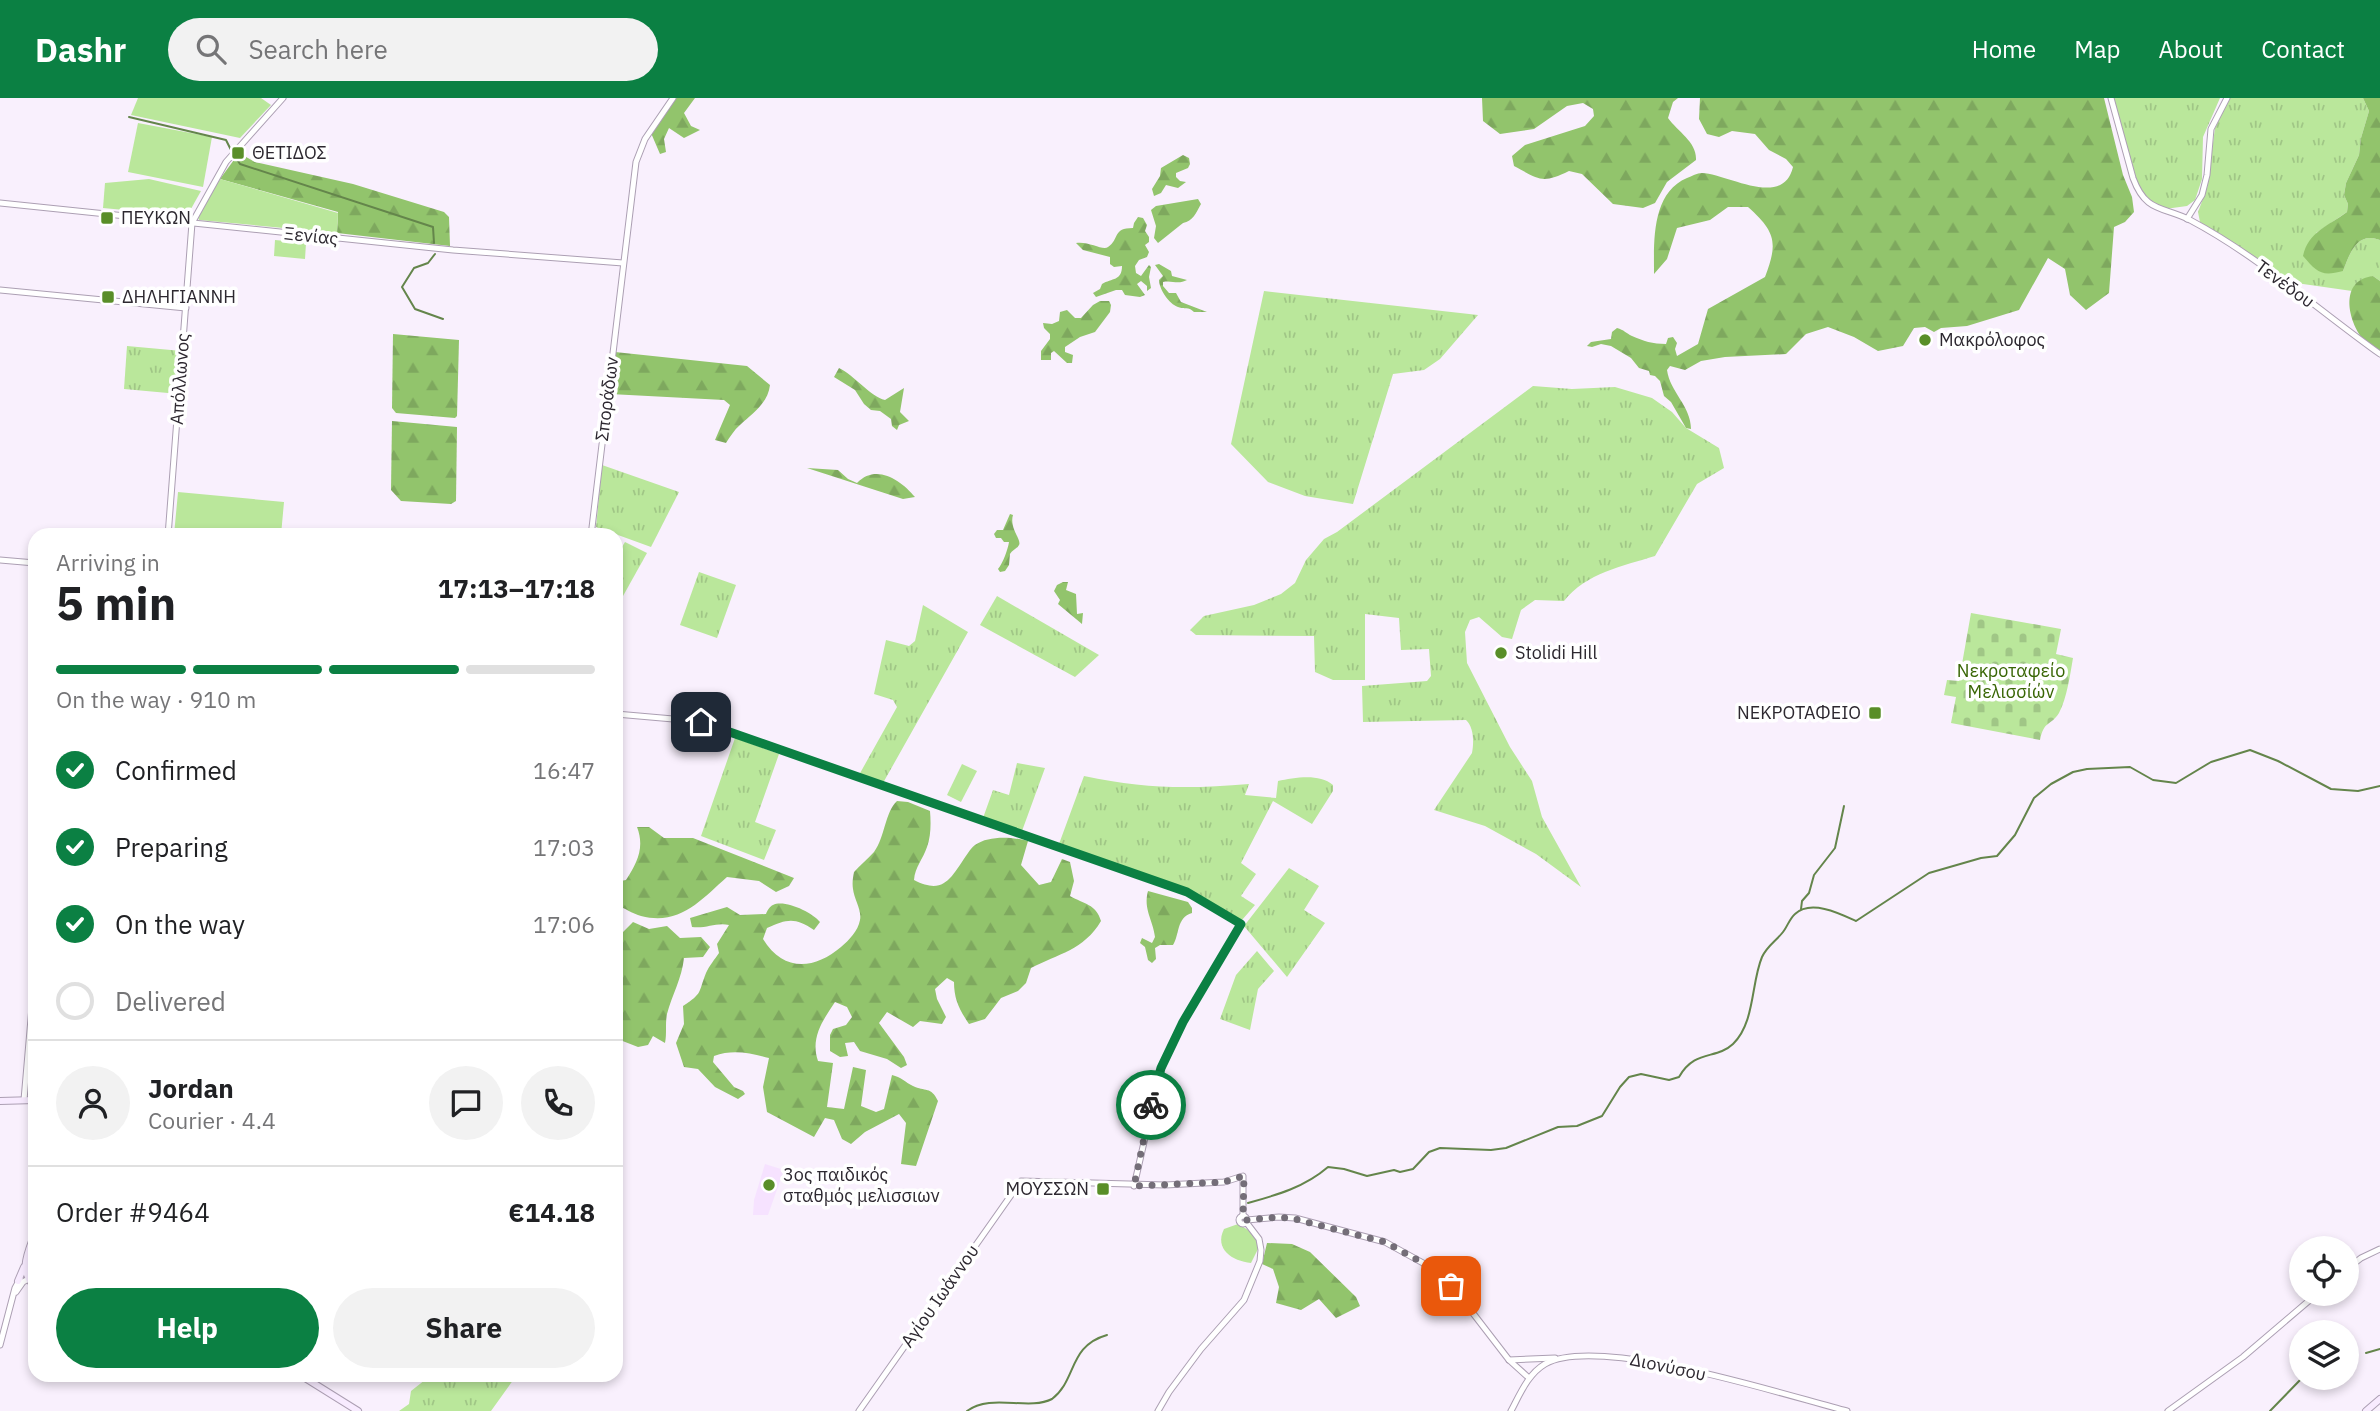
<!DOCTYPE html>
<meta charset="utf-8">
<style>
:root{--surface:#fff;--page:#f2f2f2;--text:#202124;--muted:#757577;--line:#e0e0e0;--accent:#0b8043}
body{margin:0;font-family:"IBM Plex Sans",sans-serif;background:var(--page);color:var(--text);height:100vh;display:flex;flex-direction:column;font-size:26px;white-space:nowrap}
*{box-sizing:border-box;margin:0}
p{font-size:23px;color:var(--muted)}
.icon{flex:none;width:38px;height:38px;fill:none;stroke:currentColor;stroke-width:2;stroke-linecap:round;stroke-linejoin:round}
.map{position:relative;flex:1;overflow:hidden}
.side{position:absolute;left:28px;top:430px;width:595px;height:854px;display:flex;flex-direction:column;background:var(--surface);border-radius:21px;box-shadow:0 4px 10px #0003}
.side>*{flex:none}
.fabs{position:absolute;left:2289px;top:1138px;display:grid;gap:14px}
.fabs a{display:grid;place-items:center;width:70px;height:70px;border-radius:50%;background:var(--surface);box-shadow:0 4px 10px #0003;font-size:35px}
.pin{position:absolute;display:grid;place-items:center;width:60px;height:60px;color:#fff;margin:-30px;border-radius:14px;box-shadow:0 4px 10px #0006}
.courier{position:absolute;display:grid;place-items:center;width:70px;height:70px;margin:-35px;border:5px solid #0b8043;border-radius:50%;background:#fff;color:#222;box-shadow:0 2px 9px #0007}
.overview em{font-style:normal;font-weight:700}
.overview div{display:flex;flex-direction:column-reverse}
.overview{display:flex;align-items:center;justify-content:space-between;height:119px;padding:0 28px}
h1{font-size:46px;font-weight:700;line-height:52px}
.bar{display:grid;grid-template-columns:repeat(4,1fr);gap:10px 7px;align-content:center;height:84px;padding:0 28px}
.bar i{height:9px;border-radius:5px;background:var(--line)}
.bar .on{background:var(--accent)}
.bar p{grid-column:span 4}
.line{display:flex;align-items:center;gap:18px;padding:0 28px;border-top:2px solid var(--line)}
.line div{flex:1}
.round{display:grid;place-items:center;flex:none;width:74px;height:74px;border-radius:37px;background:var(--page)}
ol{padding:0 28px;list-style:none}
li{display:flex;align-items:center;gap:21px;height:77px}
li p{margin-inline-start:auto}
li .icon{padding:7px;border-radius:50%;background:var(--accent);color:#fff;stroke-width:4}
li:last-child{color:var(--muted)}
li i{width:38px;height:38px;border:4px solid var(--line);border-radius:50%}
.button{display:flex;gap:14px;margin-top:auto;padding:14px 28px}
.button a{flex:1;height:80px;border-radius:42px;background:var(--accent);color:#fff;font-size:28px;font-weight:700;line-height:80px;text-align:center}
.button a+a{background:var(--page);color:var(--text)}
header{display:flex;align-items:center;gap:42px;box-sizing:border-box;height:98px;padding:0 35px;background:var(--accent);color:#fff}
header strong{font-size:33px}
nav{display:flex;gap:38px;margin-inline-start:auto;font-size:24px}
.search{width:490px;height:63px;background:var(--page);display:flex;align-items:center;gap:18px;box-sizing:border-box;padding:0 24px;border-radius:38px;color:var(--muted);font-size:26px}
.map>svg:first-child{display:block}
.built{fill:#f6e2ff}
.grass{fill:url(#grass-tufts)}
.forest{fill:url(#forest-firs)}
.cemetery{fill:url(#cemetery-stones)}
.green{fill:#bae79b}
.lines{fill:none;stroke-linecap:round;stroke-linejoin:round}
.stream{stroke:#64854b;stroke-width:2}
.tertiary-casing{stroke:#ac9fb3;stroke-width:7}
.secondary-casing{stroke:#ac9fb3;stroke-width:8}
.tertiary{stroke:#fff;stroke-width:5}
.secondary{stroke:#f8ebff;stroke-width:6}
.done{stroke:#746e78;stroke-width:7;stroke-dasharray:0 12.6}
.route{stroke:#0b8043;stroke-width:9}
.poi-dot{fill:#598e28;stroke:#fff;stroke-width:2.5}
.labels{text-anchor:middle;stroke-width:7;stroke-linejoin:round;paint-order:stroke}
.poi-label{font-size:18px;fill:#2d2830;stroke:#fff;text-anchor:start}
.street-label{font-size:18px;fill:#2d2830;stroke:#fff}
.park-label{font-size:18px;fill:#396605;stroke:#fff}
</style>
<header>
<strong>Dashr</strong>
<div class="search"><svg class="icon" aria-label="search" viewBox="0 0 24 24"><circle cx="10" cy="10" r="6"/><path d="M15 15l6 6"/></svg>Search here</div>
<nav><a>Home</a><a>Map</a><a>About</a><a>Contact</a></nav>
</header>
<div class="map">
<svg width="2380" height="1313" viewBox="0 0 2380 1313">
<defs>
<pattern id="grass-tufts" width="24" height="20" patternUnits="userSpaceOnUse" patternTransform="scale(1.75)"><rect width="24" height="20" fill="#bae79b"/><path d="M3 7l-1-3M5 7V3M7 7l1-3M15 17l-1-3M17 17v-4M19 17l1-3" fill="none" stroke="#a0c686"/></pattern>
<pattern id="forest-firs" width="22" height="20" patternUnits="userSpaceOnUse" patternTransform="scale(1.75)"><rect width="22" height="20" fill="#92c46c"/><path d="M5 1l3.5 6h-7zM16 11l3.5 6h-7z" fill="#7ea85e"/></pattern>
<pattern id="cemetery-stones" width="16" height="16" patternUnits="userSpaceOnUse" patternTransform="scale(1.75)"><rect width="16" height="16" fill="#bae79b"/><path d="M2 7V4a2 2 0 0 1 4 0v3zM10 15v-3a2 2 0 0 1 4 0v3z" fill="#a0c686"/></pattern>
</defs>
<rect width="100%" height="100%" fill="#f9f0fd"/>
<polygon class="built" points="765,1066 784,1072 768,1117 753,1117 754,1102"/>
<g class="grass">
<polygon points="2113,0 2220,0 2203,39 2202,81 2195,102 2187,108 2165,111 2147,101 2139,90"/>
<path d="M2229,0h134l6,13 -8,27 -2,17 -13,28 -2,12 4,9 -1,8 -31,21 27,38c7,-18 14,-40 37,-31v41l-7,-5 -18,9 -3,6 -63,-9 -89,-60 -2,-10 9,-24 8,-60z"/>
<polygon points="1264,193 1478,217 1440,261 1424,272 1393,276 1353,406 1305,398 1268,384 1231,346"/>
<polygon points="127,248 182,253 179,296 124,291"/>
<path d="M1533,288l39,3 43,-2 37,11 20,14 14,16 33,20 5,20 -27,16 -42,72c-32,10 -69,17 -91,45l-29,-1 -14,10 -9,29 -10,-2 -23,-20 -9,3 -5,12 2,31 43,84 22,34 10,36 39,70 -45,-33 -51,-28 -51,-16 38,-57c2,-10 2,-26 -6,-33l-103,2 -1,-36 65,-5 4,-5 -2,-27 -28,1 -2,-32 -34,-4v66h-32l-18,-8 -1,-36 -118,-1 -6,-5 14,-14 50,-11 27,-11 14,-11 11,-23 18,-21 13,-7z"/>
<polygon points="602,367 679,394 651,449 596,429"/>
<polygon points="625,444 647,455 618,507 616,507 616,459"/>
<polygon points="699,474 736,487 717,540 680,527"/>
<polygon points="997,498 1099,557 1075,579 980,527"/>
<polygon points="923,507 968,534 883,685 859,677 897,609 893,602 874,596 886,542 909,548 915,543"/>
<polygon points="735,640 779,656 755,724 776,732 764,762 701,738"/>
<polygon points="1017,665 1045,670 1022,733 983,720 993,692 1009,697"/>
<path d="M1084,678c60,13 105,13 165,8l-4,11 31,3 2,-17c16,-3 41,-8 55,4v6l-21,33 -39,-23 -32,62 15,11 -15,22 14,9 -13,15 -53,-31 -130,-45z"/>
<polygon points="1289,770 1319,788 1304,812 1325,825 1287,879 1244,828"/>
<polygon points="1257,853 1274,873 1258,891 1250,932 1220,921 1236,877"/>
<polygon points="430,1278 516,1278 491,1313 399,1313 409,1306 411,1293"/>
</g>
<g class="forest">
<polygon points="676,0 695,0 684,15 691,28 700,32 684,40 669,30 664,41 666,54 660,56 651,35"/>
<path d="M1482,0h196l-5,4 -5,16c10,14 29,24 28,42l-29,22 -12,21 -12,5 -30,-4 -31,-30 -13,-3c-27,13 -29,9 -55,-5l-2,-10 13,-11 60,-19 9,-10 -1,-7 -10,-6 -16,3 -33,23 -34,5 -17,-13z"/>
<path d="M1700,0h404l19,77 9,22 2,15 -9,10 -11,5 -5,66 -23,17 -16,-15 -5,-26 -17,-11 -29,52 -52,16 -26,2 -7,4 -9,-5 -11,1 -11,18 -25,5 -24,-14 -26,-10 -22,7 -20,20 -61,3 -24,4 -16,9 -15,-4 -3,4c3,22 24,36 24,59l-5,-1 -15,-26 -7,-6 -4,-15 -5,-5 -5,-1 -1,-4 -10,-3 -8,-10 -20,-12 -10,-2 -9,3 -5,-1 4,-4 20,-3 1,-7 5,-4c7,2 9,5 15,8 11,5 21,8 34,8l2,-6 5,-1 4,6 -2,6 2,7 21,-12 10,-35 57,-32c13,-34 11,-45 -17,-70h-20l-18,13 -33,8 -10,31 -13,15c0,-31 -3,-81 33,-96 5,-2 10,-5 15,-5 26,1 81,36 91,-6l-7,-8 -17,-9 -14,-16 -23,-3 -13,6 -12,-3 -8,-15z"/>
<path d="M2363,0h17v142c-23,-9 -30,13 -37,31 -22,6 -26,1 -40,-15 5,-24 25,-30 44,-44l1,-8 -4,-9 2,-12 13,-28 2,-17 8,-27z"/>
<polygon points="239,55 255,64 353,86 444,114 449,119 450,148 337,135 338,114 220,81"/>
<polygon points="1183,57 1189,60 1190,66 1188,70 1176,75 1176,79 1180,83 1186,84 1178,90 1166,87 1161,95 1154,98 1152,91 1160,78 1161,70"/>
<path d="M1198,101l3,5c-5,9 -8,17 -18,19l-25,20 -4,-5 2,-12 -5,-16 5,-4z"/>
<path d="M1138,119l5,1 4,7 -2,6 4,6v5l-4,3 4,7 -2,5 -8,3 -4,6 1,7 5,3 8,-11 2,2 -2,10 2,11 -4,3v-5l-6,-5 -4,3 8,11 -5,2 -15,-2 -3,-5h-6l-20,7 -3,-4 7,-4 2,-5c10,-6 20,-3 20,-18l-8,1 -4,-3v-7l-27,-7 -7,-7c13,-2 27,8 32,4 12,-8 4,-19 25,-19l1,-5z"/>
<path d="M1159,166l12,7 1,5 15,4c-9,5 -15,0 -24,2v4l6,7h7l5,9 26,10h-13c-6,-6 -9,-2 -16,-5 -9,-3 -19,-18 -19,-27l4,-4 -8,-11z"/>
<path d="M2373,178l7,5v70c-5,-4 -14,-8 -18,-13 -15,-20 -22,-58 11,-62z"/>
<polygon points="1100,203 1109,203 1111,207 1110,214 1095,234 1080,239 1065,249 1065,254 1073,257 1072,265 1067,265 1054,253 1051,255 1051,262 1041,262 1041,253 1050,241 1050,236 1044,230 1043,225 1052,226 1059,223 1060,214 1067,212 1075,220 1081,220 1093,207"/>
<polygon points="393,236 459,242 457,318 455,320 396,315 392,310"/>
<path d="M615,254l132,14 23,19c-2,18 -17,28 -30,40 -6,5 -10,12 -14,18l-11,-3 15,-35 -6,-5 -114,-6z"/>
<path d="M839,270c15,7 32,29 46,32l19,-12 -4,24 9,9 -10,4 -2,5 -5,-4 -1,-7 -11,-8 -9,-1 -7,-6 -9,-14 -21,-13z"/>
<polygon points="392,323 457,329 456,403 451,406 401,403 391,392"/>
<path d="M807,370l31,2 10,9 9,4c19,-20 44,-3 58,14l-12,2z"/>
<path d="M1010,416l3,1c-4,13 9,25 6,30 -2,4 -7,5 -9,9l-1,11 -4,6 -5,1 -2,-3c5,-6 10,-20 11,-27h-5l-3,-4h-5l-2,-4 3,-4h6z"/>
<polygon points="1063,484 1068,484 1066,492 1076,496 1077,516 1083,515 1082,526 1058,506 1060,502 1054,493 1057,487"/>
<path d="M897,703l11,1 22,9c1,12 1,25 -3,36 -4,12 -12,20 -13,33 31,16 37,-3 54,-27 2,-3 4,-6 7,-8 14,-10 38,-8 53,-4l-7,24 18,20 12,-3 11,-23 8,3 4,19 -4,15c14,8 26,8 31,25 -17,29 -43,33 -70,47l-5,15 -8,8 -17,7 -16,21 -16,5c-10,-15 -15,-25 -15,-42l-7,-4 -12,11 2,10 9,18 -4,7 -22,-3 -7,6 -26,-15 -8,11 25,34 3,8 -6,3 -14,-9 -27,-8 -6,-9 -9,1 3,13 -8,1 -10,-6v-16l3,-6 13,-4 6,-8 -5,-10 -12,-5c-12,18 -25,36 -17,59l15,2 -6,44 17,2 9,-42 13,3 -5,36 15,6 8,-3 8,-34c9,2 13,7 21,11 12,6 18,0 25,15l-22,65 -15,-2 5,-41 -7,-9 -34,18 -14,12 -9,-5 -8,-19 -9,-2 -11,19 -47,-25 -4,-25 6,-29c-19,-5 -36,-9 -55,-2l-1,6 21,25 9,4 2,3 -7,5 -23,-12 -17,-18 -14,-2 -8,-24 8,-19 -1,-18c20,-13 15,-13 23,-33 3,-7 9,-14 13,-20l-2,-9 12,-19c-13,-3 -23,4 -37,2l-2,-9 37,-11 13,8 26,-1c1,-3 4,-8 7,-9 11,-6 39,7 47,17l-6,8c-19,-13 -27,-11 -47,-2l-4,11c20,33 51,31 78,8 8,-7 17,-16 19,-27 2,-10 -6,-21 -7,-31 -1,-6 0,-12 1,-17 6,-7 14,-13 20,-20 11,-15 11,-40 23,-51z"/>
<path d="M637,729h12l15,11h29l101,40 -5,8 -13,6 -17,-11 -32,-4c-26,23 -47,49 -86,39 -8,-2 -16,-8 -25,-11v-23l10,-2c11,-17 19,-32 11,-53z"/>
<path d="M1148,793l40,11 4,6v5c-16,5 -12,21 -19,32h-13l-5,3 1,11 -4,4 -4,-3 -3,-13 -5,-4 2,-5 10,5 3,-6c-2,-17 -12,-28 -7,-46z"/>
<path d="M633,824l16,7 18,-3 13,12 21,-1 9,10 -7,10 -19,1c-2,20 -12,37 -17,56 -2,10 0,19 -2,29l-12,-7 -5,9 -10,2 -18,-7 -4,4v-113l7,1z"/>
<polygon points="1267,1145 1292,1146 1310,1154 1356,1199 1360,1208 1336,1220 1319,1201 1301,1212 1276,1205 1279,1189 1273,1171 1262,1166"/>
</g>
<path class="cemetery" d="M1971,515l90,16 -5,25 17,4c-3,17 -6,40 -14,55 -8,13 -15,7 -19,27l-89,-17 5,-26 -12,-2 3,-15 12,1z"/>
<g class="green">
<polygon points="138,0 261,0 271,7 240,40 131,17"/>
<polygon points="138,25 212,39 203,89 128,74"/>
<polygon points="149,81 201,93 187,118 103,110 105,85"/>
<polygon points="220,81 338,115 337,135 199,122 198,119"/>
<polygon points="275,142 306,145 305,161 274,158"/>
<polygon points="178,394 284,404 281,437 174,437"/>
<polygon points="962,666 977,673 961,704 947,697"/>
<path d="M1238,1126l17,10 4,13 -8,16c-19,-2 -37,-14 -27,-34z"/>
</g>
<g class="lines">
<g class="stream">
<polyline points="129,19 226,42 231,52"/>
<polyline points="236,60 240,66 433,129 434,145"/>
<polyline points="435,156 428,165 414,170 402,189 415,211 443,221"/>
<polyline points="1801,811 1802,803 1809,795 1814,777 1835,750 1844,708"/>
<path d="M1248,1105c29,-8 57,-16 80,-36l16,2 23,7 27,-6 6,2 13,-3 16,-17 11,-4 51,2 15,-2 52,-21 19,-1 25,-10 18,-29 9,-10 12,-3 28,6 10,-3c16,-28 37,-17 54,-33 22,-21 18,-61 29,-87 5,-11 14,-16 21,-25 4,-5 7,-14 12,-18 16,-15 46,0 61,7l73,-48 52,-15 16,-2 18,-21 19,-37 17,-14 22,-12 14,-3 43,-2 23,13 23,3 35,-21 39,-12 28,11 53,28 27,2 22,-5"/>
<polyline points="2366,1255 2380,1251"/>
<polyline points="2347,1259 2352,1256"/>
<path d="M967,1313c24,-18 61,0 85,-12 25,-19 16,-53 55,-64"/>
<polyline points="2270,1313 2303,1279"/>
</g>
<defs>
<g id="tertiary">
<path d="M2111,0l22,80c13,35 29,28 57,42 68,36 127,89 190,134"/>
<polyline points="0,105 453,152 623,165"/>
<polyline points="2187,121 2202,97 2207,77 2211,31 2227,0"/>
<polyline points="0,192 186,210"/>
<polyline points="168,438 192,125 226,64 283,0"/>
<polyline points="591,438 636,64 645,41 673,0"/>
<polyline points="0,462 35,465"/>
<polyline points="616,616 696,623 742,638 1187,794 1241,826 1183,924 1161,970 1134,1088"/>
<polyline points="24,1002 35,874"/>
<circle cx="1243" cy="1122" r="4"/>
<polyline points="1247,1122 1279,1119 1295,1120 1385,1144 1423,1165 1452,1188 1509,1262 1529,1280"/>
<polyline points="2347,1171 2361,1160 2380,1151"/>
<polyline points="16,1194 23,1184 32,1179"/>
<polyline points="0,1247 15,1190 20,1181"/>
<polyline points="1509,1262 1555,1260"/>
<polyline points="859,1313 1021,1083 1165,1087 1224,1084 1243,1078 1243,1118"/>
<polyline points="1158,1313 1169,1294 1201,1251 1244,1202 1260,1163 1261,1152 1259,1141 1246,1124"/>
<path d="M1511,1313c9,-17 17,-37 34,-47 53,-30 239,31 302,47"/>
<polyline points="2168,1313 2243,1259 2318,1195"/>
</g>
<g id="secondary">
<polyline points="0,1003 35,1002"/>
<path d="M35,1135c-7,20 -17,37 0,54"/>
<polyline points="28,1160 30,1171 35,1182"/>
<polyline points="18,1183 24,1169"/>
<polyline points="302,1278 358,1313"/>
<polyline points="2366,1313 2380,1301"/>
</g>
</defs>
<use href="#tertiary" class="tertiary-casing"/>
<use href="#secondary" class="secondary-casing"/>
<use href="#tertiary" class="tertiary"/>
<use href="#secondary" class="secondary"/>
</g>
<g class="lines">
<polyline class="done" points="1151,1007 1134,1088 1224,1084 1244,1078 1243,1118 1247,1122 1279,1119 1295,1121 1385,1144 1423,1165 1451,1188"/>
<polyline class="route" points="701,624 1187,794 1241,826 1183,924 1161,970 1151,1007"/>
</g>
<g class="poi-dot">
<rect x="231" y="48" width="14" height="14" rx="3.5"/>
<rect x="100" y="113" width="14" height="14" rx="3.5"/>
<rect x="101" y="192" width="14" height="14" rx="3.5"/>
<circle cx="1925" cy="242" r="7"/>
<circle cx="1501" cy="555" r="7"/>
<rect x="1868" y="608" width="14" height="14" rx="3.5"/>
<circle cx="769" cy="1087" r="7"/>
<rect x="1096" y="1084" width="14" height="14" rx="3.5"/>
</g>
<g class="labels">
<g class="poi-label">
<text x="252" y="61">ΘΕΤΙΔΟΣ</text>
<text x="121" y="126">ΠΕΥΚΩΝ</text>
<text x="122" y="205">ΔΗΛΗΓΙΑΝΝΗ</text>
<text x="1939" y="248">Μακρόλοφος</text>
<text x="1515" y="561">Stolidi Hill</text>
<text x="1861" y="621" text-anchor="end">ΝΕΚΡΟΤΑΦΕΙΟ</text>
<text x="783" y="1083">3ος παιδικός<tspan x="783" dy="21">σταθμός μελισσιων</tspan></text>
<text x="1089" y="1097" text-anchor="end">ΜΟΥΣΣΩΝ</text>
</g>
<g class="street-label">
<text transform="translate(311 138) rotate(6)" y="6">Ξενίας</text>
<text transform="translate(2285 186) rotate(36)" y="6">Τενέδου</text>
<text transform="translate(180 281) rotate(-86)" y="6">Απόλλωνος</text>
<text transform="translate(607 301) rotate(-83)" y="6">Σποράδων</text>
<text transform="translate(940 1198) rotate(-55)" y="6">Αγίου Ιωάννου</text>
<text transform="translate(1668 1269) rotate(12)" y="6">Διονύσου</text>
</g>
<g class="park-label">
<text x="2011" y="579">Νεκροταφείο<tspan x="2011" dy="21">Μελισσίών</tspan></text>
</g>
</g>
</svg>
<div class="fabs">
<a><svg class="icon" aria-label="locate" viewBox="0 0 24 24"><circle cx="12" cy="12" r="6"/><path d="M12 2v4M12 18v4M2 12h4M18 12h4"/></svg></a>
<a><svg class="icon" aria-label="layers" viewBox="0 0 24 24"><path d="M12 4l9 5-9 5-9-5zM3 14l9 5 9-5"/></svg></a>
</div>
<div class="pin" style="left:1451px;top:1188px;background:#ea580c"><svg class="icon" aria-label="bag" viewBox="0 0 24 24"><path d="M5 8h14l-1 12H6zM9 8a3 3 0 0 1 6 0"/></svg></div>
<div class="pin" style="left:701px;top:624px;background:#1f2937"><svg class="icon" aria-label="home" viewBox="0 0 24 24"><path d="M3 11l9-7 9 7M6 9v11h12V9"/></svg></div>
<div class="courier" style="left:1151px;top:1007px"><svg class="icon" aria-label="bike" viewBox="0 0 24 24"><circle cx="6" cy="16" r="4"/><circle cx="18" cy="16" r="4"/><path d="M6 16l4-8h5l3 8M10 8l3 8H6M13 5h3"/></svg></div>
<section class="side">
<div class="overview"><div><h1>5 min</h1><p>Arriving in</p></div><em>17:13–17:18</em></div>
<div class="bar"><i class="on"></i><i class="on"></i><i class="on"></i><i></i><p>On the way · 910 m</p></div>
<ol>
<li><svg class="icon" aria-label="check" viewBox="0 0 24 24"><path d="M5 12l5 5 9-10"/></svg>Confirmed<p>16:47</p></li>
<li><svg class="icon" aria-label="check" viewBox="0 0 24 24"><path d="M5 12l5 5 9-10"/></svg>Preparing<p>17:03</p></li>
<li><svg class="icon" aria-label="check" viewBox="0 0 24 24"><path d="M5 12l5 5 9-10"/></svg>On the way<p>17:06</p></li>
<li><i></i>Delivered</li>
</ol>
<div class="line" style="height:126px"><a class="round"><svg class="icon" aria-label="person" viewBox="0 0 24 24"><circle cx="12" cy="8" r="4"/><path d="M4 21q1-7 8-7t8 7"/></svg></a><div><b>Jordan</b><p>Courier · 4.4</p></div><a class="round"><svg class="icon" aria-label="chat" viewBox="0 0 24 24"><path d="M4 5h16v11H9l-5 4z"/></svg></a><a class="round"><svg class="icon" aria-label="phone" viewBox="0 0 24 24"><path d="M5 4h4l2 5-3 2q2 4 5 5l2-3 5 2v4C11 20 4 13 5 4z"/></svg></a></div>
<div class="line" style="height:91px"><div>Order #9464</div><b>€14.18</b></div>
<div class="button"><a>Help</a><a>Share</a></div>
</section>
</div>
